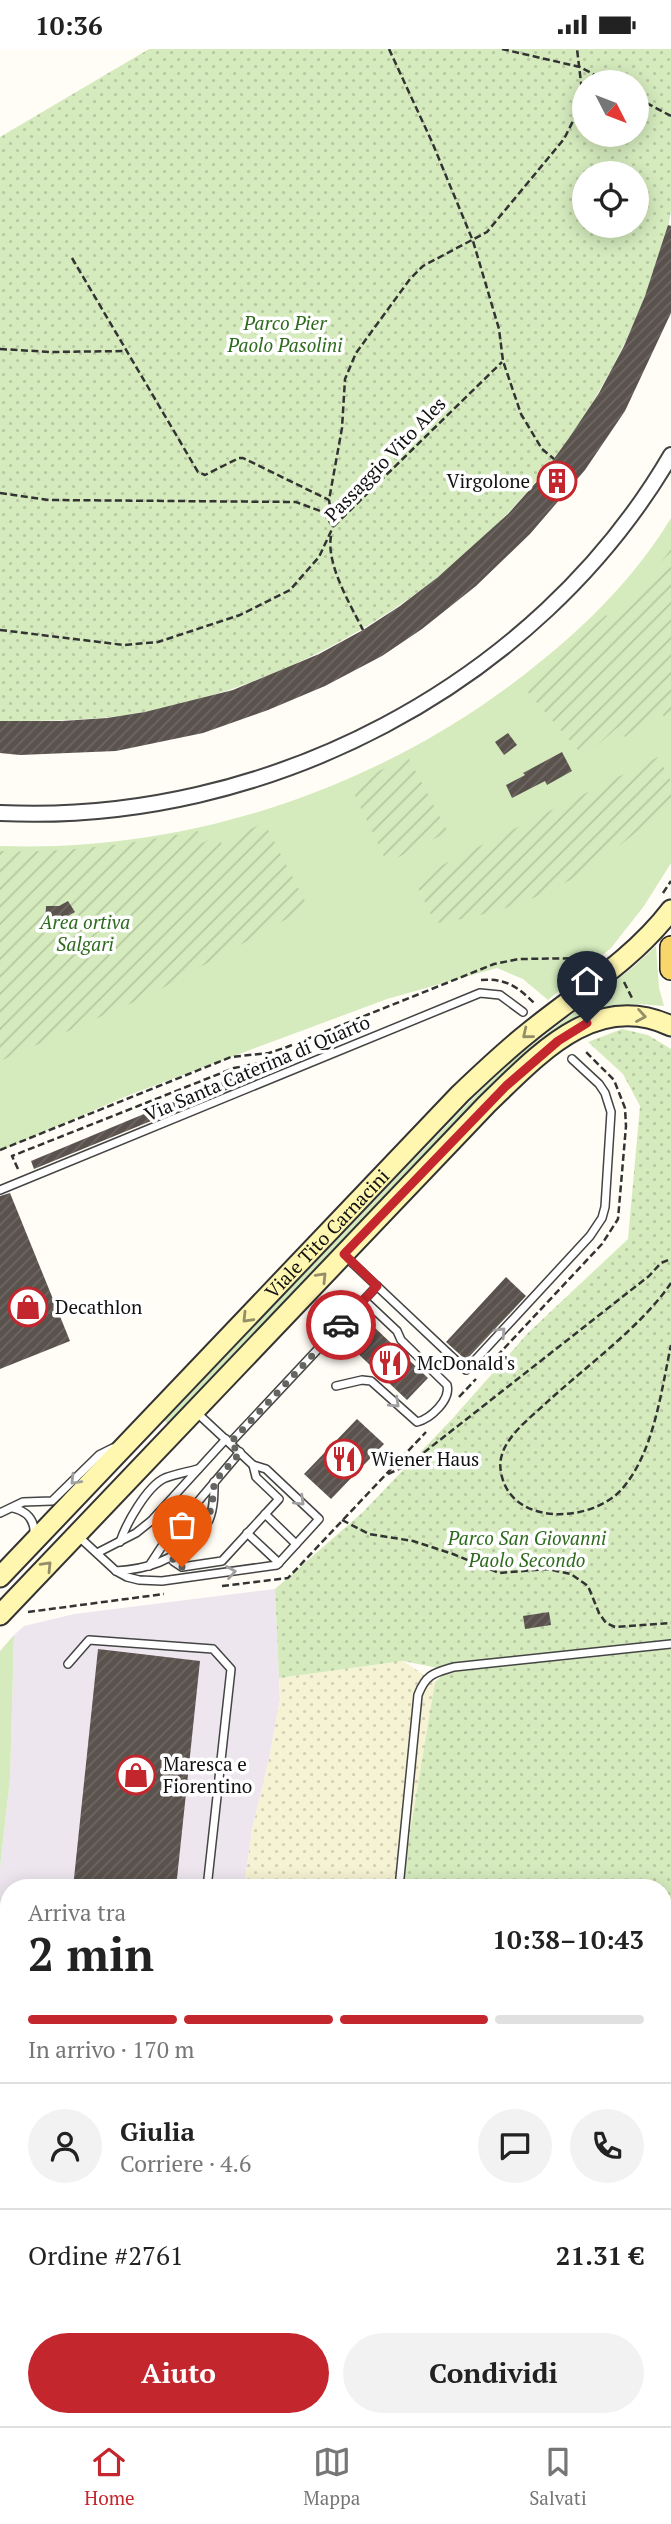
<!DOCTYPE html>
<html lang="it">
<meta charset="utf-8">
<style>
:root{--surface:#fff;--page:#f2f2f2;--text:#222;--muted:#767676;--line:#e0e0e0;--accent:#c4262e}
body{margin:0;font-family:"PT Serif",serif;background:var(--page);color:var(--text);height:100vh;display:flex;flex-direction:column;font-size:26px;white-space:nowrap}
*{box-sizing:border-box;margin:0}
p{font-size:23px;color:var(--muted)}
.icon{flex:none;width:38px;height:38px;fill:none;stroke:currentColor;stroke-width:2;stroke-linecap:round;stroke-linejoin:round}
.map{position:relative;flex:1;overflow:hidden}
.sheet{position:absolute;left:0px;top:1830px;width:672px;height:548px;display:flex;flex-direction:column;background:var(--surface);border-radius:28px 28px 0 0;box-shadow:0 4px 18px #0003}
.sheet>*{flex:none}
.needle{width:46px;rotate:132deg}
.controls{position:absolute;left:572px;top:21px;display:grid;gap:14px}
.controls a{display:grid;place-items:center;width:77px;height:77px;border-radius:50%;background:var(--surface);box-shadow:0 4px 18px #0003;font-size:35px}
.pin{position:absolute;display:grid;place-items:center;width:60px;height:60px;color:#fff;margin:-72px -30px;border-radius:50% 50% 50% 0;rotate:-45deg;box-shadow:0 0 7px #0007}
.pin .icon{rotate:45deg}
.courier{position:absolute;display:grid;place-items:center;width:70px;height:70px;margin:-35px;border:5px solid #c4262e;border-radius:50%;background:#fff;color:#222;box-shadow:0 2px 9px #0007}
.head em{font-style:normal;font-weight:700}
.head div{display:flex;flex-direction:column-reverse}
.head{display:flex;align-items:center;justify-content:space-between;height:119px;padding:0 28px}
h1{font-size:46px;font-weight:700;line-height:52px}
.bar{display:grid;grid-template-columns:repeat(4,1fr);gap:10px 7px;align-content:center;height:84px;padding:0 28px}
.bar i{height:9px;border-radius:5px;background:var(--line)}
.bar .active{background:var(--accent)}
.bar p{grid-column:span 4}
.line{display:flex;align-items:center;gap:18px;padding:0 28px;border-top:2px solid var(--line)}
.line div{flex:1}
.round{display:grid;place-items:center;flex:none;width:74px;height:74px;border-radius:37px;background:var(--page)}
.button{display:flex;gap:14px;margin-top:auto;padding:14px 28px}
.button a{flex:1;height:80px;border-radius:42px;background:var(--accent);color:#fff;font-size:28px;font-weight:700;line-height:80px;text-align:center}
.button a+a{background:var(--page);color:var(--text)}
.status{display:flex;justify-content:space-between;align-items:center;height:49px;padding:0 35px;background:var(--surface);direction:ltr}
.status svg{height:19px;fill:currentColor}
.tabs{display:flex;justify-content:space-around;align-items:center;height:98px;border-top:2px solid var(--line);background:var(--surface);font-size:19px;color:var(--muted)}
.tabs a{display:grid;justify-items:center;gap:4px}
.tabs .active{color:var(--accent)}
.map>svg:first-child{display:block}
.industrial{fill:#eee6ef}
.farmland{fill:url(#farmland-dots)}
.grass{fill:#d5ebbd}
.park{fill:url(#park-dots);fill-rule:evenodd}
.garden{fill:url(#garden-furrows)}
.building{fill:url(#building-hatch)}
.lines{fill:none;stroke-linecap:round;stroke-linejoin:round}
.service-casing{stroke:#444;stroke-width:10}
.minor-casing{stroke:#444;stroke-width:18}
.secondary-casing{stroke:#333;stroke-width:23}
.primary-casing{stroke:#222;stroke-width:24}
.path{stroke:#333;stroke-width:2.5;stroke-dasharray:7 3.5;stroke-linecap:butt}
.service{stroke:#fff;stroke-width:7}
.minor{stroke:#fff;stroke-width:14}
.secondary{stroke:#fff6b0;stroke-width:19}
.primary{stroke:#f9d66b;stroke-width:21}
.oneway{stroke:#948f68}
.oneway2{stroke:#a0a0a0}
.done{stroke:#646461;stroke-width:7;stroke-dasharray:0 12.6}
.route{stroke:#c4262e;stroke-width:9}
.labels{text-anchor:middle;stroke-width:7;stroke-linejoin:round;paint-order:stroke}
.park-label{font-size:19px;font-style:italic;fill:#2f6b1f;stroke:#fff}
.street-label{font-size:19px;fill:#111;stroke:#fff}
.poi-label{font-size:19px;fill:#111;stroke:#fff;text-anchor:start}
</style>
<div class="status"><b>10:36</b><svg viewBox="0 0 49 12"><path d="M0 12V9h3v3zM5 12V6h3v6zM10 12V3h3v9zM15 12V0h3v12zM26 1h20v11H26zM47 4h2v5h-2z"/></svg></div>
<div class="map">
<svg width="671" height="2377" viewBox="0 0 671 2377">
<defs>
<pattern id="farmland-dots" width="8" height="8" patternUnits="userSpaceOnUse" patternTransform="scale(1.75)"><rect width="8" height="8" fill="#f6f3d4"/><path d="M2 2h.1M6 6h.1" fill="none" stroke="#d2cfb5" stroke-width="1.8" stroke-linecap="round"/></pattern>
<pattern id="park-dots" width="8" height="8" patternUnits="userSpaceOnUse" patternTransform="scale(1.75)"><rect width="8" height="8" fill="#d5ebbd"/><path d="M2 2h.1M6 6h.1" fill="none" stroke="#b6c8a1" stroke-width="1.8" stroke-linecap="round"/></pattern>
<pattern id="garden-furrows" width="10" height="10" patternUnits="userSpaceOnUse" patternTransform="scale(1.75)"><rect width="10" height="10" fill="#d5ebbd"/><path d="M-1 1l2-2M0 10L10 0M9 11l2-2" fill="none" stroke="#b6c8a1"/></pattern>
<pattern id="building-hatch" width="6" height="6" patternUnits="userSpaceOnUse" patternTransform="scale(1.75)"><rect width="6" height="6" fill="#5a524d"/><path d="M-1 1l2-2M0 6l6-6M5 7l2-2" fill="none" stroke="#6d6662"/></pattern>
</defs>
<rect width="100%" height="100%" fill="#fffdf5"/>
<polygon class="industrial" points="275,1540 280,1651 269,1710 252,1781 244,1839 9,1839 9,2370 194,2370 193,2377 0,2377 0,1819 10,1730 14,1586 24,1577 74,1565"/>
<g class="farmland">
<polygon points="403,1612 435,1633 405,1839 244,1839 252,1781 269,1710 280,1651 279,1629"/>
<polygon points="194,2370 328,2370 326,2377 193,2377"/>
</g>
<g class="grass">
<path d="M671,469v345l-27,43 -33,42 -63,52 -25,-21 -26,-11 -110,31 -258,96 -129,56v-305c194,7 390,-61 540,-184 50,-40 97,-88 131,-144z"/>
<polygon points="656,897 659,939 664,957 639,955 612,956 566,977 169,1376 164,1371 478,1044 515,1009 632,919"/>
<polygon points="14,1586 10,1730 0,1819 0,1602"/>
</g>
<g class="park">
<path d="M149,0h522c0,36 0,72 0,108 0,18 0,37 0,54 -7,48 -36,114 -59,157 -94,179 -269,305 -467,344 -48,9 -96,9 -145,9v-584zM584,33h53v53h-53zM584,124h53v53h-53z"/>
<polygon points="622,980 648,986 671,1000 671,2303 663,2335 663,1839 401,1839 435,1633 448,1621 403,1612 279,1629 275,1540 363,1463 453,1369 528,1284 628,1190 640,1057 623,1025 588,993"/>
<polygon points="354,2370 655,2370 653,2377 352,2377"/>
</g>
<g class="garden">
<polygon points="671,500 671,665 666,669 657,661 625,688 617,679 584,708 525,640 606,566 612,572 628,557"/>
<polygon points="408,708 448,783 387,814 350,736"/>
<path d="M658,708l13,24v23c-32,25 -63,53 -99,75 -38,23 -93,39 -137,44l-21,-44z"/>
<path d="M264,773l44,85 -158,88 -150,66v-210c67,3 132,-8 198,-20l5,12 13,-8 6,9z"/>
</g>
<g class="building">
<polygon points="668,176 671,177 671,264 625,362 585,421 530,485 476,537 422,580 382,607 325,637 268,661 203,684 116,702 20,706 0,704 0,672 62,672 107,669 145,663 233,641 319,605 363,581 400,557 438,528 508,465 540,429 569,389 599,344 624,297 645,247"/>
<polygon points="508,684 517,696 504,706 495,693"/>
<polygon points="562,703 572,722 547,736 545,732 512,749 506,736 525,726 523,724"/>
<polygon points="68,852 75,863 45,880 46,857 59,857"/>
<polygon points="252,1020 256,1029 34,1120 31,1112"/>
<polygon points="10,1144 70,1292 0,1320 0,1147"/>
<polygon points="506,1228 526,1247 466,1311 446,1293"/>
<polygon points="374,1278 428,1329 407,1351 353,1300"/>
<polygon points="357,1370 384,1395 331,1450 304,1425"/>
<polygon points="549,1563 551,1576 525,1580 523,1567"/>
<polygon points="98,1600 200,1612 176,1839 73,1839"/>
</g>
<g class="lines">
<defs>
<g id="service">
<polyline points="0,1141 480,944 500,946 523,963"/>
<polyline points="344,1206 466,1321 590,1187 602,1169 605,1158 611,1063 605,1044 599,1035 572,1010"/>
<path d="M336,1337l26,-6 9,1 46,41c13,-3 34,-22 30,-37l-46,-45 -4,-9 -33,-31"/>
<polyline points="230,1394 377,1237"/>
<path d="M13,1459c13,3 22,11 21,26"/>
<polyline points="0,1464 23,1453 52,1452 99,1406 113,1399"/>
<polyline points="265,1465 296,1495"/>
<polyline points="247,1484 279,1514"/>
<polyline points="78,1487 116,1522 127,1528 139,1531 162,1532 277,1516 319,1470 266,1420 253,1416 195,1362"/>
<path d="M120,1493c6,-18 27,-56 45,-64 10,-4 22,-6 33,-9"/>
<polyline points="97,1504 136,1484 151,1472 226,1390"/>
<polyline points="173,1507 173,1512 182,1518 222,1512 279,1450 256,1428 253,1416"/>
<polyline points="149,1517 168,1488 240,1403"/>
<path d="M116,1522c32,-2 57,-10 79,-34 4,-5 11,-11 14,-17 5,-12 5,-26 5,-38"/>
<polyline points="68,1615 89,1591 213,1600 231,1620 207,1839"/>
<path d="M399,1839l19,-193c8,-21 16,-22 36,-28l217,-23"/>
<polyline points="0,1908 9,1905"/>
<polyline points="149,2377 150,2370"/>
</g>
<path id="minor" d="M0,764c265,13 537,-128 671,-358"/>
<g id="secondary">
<path id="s1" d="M0,1528l460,-483c22,-21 44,-42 68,-61 49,-40 104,-72 143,-123"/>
<path d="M0,1566l487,-511c51,-49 108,-114 184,-78"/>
</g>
<g id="primary">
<polyline points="671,898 671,920"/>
<polyline points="663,2278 671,2217"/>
<polyline points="649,2377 650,2370"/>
</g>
</defs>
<use href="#service" class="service-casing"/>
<use href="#minor" class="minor-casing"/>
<use href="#secondary" class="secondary-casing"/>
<use href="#primary" class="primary-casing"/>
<g class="path">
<polyline points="389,0 432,93 473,192 499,280 503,312 521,365 542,400 554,410"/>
<polyline points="502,0 580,18 608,33"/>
<polyline points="637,49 671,67"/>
<polyline points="72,209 198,423 205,426 239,409 243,409 329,451"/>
<polyline points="0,300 51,303 125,302"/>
<polyline points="0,444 49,451 296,453 323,463 331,475"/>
<polyline points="334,477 502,313"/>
<path d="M331,487c-5,28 19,68 32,94"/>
<polyline points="0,581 124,596 158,593 240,566 290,541 319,508 333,478 329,451 342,379 345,330 356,304 410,230 423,217 487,183 564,90 579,60 582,42 577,0"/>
<polyline points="663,844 671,832"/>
<path d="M481,931c25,-2 37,7 54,24"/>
<polyline points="624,933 632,949"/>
<polyline points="0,1101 231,1008 269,1004 287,998 494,915 519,910 594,909"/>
<polyline points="18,1120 12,1107 234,1019 285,1009"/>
<path d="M671,1234c-30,44 -86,84 -126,121 -14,13 -31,26 -40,43 -5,10 -6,19 -3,30 13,50 91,45 120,12 32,-37 39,-97 49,-144"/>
<polyline points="497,1307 602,1195 618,1170 626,1077 625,1059 614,1031 584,1001"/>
<polyline points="459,1348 476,1330"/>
<polyline points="388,1425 408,1416 649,1227 661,1214 671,1210"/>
<polyline points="342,1471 369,1485 413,1492 453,1505 499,1524 547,1520 571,1525 588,1537 599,1564 606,1574 615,1578 671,1574"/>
<polyline points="222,1537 288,1529 426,1383"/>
<polyline points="28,1563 164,1545"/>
</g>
<use href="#service" class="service"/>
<use href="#minor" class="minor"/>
<use href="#secondary" class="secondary"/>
<use href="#primary" class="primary"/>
</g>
<defs><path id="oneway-chevron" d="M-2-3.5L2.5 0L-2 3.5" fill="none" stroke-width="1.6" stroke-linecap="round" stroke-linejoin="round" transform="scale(1.75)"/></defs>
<g class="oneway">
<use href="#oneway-chevron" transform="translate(641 967) rotate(10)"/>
<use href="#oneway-chevron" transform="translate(527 985) rotate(141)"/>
<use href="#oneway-chevron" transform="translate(322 1228) rotate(-46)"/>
<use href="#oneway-chevron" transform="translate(247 1269) rotate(134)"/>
<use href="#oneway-chevron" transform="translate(47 1517) rotate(-46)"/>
</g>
<g class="oneway2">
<use href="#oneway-chevron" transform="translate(501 1283) rotate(-47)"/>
<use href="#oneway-chevron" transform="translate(395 1354) rotate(43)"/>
<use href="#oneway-chevron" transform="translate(75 1431) rotate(134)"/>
<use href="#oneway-chevron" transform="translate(300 1452) rotate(44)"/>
<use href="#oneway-chevron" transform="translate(231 1523) rotate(-9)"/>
</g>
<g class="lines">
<path class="done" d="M182,1518l-9,-6v-5c31,-20 40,-38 41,-74l26,-29 -10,-10 111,-118"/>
<polyline class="route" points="341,1276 377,1237 344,1205 506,1037 558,992 587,974"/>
</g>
<defs>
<symbol id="building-ring" viewBox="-11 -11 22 22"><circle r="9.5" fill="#fff" stroke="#c4262e" stroke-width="1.5"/><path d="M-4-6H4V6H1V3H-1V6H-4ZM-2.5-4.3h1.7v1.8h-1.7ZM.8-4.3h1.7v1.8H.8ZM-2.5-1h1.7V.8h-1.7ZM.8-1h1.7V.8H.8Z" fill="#c4262e"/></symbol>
<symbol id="shop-ring" viewBox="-11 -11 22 22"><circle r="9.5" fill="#fff" stroke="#c4262e" stroke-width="1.5"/><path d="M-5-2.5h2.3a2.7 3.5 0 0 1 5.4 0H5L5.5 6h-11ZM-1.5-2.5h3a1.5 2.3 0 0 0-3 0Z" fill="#c4262e"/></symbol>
<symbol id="restaurant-ring" viewBox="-11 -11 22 22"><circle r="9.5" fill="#fff" stroke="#c4262e" stroke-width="1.5"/><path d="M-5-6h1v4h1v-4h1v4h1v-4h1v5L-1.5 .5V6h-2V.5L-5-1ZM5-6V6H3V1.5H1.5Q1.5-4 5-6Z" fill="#c4262e"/></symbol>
</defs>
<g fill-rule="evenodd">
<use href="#building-ring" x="535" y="410" width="44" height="44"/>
<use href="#shop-ring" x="6" y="1236" width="44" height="44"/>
<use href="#restaurant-ring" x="368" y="1292" width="44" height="44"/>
<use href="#restaurant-ring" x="322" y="1388" width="44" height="44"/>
<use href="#shop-ring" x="114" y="1704" width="44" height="44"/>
</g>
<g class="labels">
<g class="park-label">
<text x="285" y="281">Parco Pier<tspan x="285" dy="22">Paolo Pasolini</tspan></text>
<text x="85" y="880">Area ortiva<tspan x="85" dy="22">Salgari</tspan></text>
<text x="527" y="1496">Parco San Giovanni<tspan x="527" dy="22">Paolo Secondo</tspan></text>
</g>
<g class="street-label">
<text transform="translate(385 410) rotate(-46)" y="7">Passaggio Vito Ales</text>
<text transform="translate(257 1019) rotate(-23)" y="7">Via Santa Caterina di Quarto</text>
<text dy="7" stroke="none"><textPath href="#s1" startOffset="474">Viale Tito Carnacini</textPath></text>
</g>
<g class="poi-label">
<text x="530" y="439" text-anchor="end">Virgolone</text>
<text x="55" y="1265">Decathlon</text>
<text x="417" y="1321">McDonald's</text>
<text x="371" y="1417">Wiener Haus</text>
<text x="163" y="1722">Maresca e<tspan x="163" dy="22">Fiorentino</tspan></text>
</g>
</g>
</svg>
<div class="controls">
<a><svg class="needle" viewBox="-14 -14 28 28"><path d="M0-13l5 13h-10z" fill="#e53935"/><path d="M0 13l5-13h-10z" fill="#767676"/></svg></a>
<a><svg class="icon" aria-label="locate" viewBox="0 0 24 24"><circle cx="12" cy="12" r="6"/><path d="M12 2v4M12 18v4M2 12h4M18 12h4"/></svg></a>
</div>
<div class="pin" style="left:182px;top:1518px;background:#ea580c"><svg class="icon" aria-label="bag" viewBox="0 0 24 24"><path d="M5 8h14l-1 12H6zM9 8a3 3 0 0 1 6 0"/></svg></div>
<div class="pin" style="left:587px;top:974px;background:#1f2937"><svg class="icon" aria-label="home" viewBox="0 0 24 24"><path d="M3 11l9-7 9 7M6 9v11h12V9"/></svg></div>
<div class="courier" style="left:341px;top:1276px"><svg class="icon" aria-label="car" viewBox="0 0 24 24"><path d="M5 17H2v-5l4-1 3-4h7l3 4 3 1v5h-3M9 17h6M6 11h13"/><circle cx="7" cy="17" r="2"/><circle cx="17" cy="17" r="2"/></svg></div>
<section class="sheet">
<div class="head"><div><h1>2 min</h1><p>Arriva tra</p></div><em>10:38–10:43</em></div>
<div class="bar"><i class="active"></i><i class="active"></i><i class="active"></i><i></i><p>In arrivo · 170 m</p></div>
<div class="line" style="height:126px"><a class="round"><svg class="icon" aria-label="person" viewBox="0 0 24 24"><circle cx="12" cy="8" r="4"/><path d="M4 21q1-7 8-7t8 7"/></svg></a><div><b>Giulia</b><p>Corriere · 4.6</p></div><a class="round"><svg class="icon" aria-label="chat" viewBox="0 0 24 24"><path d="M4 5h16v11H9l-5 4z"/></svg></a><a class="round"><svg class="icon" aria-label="phone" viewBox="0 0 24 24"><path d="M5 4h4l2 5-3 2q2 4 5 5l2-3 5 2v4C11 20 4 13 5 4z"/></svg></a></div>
<div class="line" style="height:91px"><div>Ordine #2761</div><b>21.31 €</b></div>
<div class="button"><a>Aiuto</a><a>Condividi</a></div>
</section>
</div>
<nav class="tabs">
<a class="active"><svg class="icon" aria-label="home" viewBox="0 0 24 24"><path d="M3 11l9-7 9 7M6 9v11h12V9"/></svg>Home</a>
<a><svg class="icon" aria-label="map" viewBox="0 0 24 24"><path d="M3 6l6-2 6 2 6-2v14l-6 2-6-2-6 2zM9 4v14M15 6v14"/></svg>Mappa</a>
<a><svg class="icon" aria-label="saved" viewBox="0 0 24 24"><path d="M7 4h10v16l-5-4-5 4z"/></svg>Salvati</a>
</nav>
